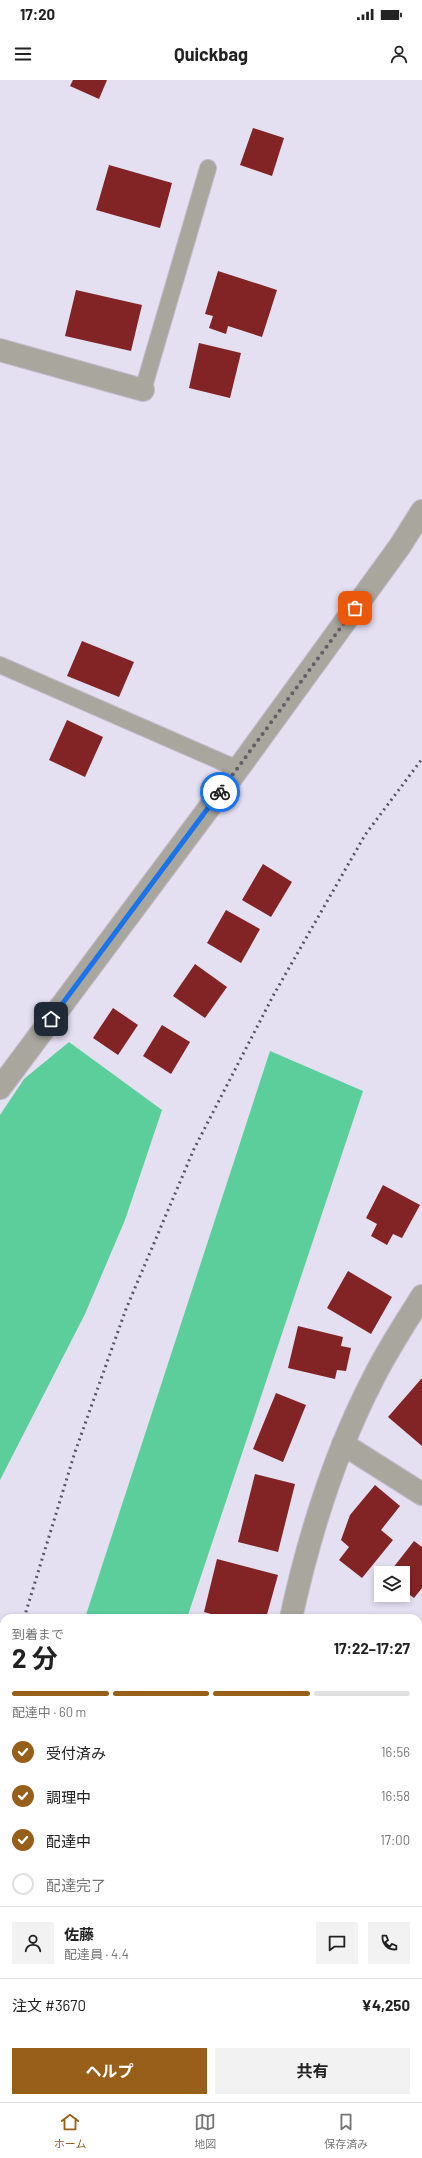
<!DOCTYPE html>
<html lang="ja">
<meta charset="utf-8">
<style>
:root{--surface:#fff;--page:#f2f2f2;--text:#222;--muted:#767676;--line:#e0e0e0;--accent:#975f1a}
body{margin:0;font-family:Barlow,"Noto Sans JP",sans-serif;background:var(--page);color:var(--text);height:100vh;display:flex;flex-direction:column;font-size:15px;white-space:nowrap}
*{box-sizing:border-box;margin:0}
p{font-size:13px;color:var(--muted)}
.icon{flex:none;width:22px;height:22px;fill:none;stroke:currentColor;stroke-width:2;stroke-linecap:round;stroke-linejoin:round}
.map{position:relative;flex:1;overflow:hidden}
.details{position:absolute;left:0px;top:1534px;width:422px;height:488px;display:flex;flex-direction:column;background:var(--surface);border-radius:12px 12px 0 0;box-shadow:0 2px 6px #0003}
.details>*{flex:none}
.buttons{position:absolute;left:374px;top:1486px;display:grid;gap:8px}
.buttons a{display:grid;place-items:center;width:36px;height:36px;border-radius:0px;background:var(--surface);box-shadow:0 2px 6px #0003;font-size:20px}
.pin{position:absolute;display:grid;place-items:center;width:34px;height:34px;color:#fff;margin:-17px;border-radius:8px;box-shadow:0 2px 6px #0006}
.courier{position:absolute;display:grid;place-items:center;width:40px;height:40px;margin:-20px;border:3px solid #1a73e8;border-radius:50%;background:#fff;color:#222;box-shadow:0 1px 5px #0007}
.overview em{font-style:normal;font-weight:700}
.overview div{display:flex;flex-direction:column-reverse}
.overview{display:flex;align-items:center;justify-content:space-between;height:68px;padding:0 12px}
h1{font-size:26px;font-weight:700;line-height:30px}
.bar{display:grid;grid-template-columns:repeat(4,1fr);gap:6px 4px;align-content:center;height:48px;padding:0 12px}
.bar i{height:5px;border-radius:3px;background:var(--line)}
.bar .selected{background:var(--accent)}
.bar p{grid-column:span 4}
.line{display:flex;align-items:center;gap:10px;padding:0 12px;border-top:1px solid var(--line)}
.line div{flex:1}
.round{display:grid;place-items:center;flex:none;width:42px;height:42px;border-radius:0px;background:var(--page)}
ol{padding:0 12px;list-style:none}
li{display:flex;align-items:center;gap:12px;height:44px}
li p{margin-inline-start:auto}
li .icon{padding:4px;border-radius:50%;background:var(--accent);color:#fff;stroke-width:4}
li:last-child{color:var(--muted)}
li i{width:22px;height:22px;border:2px solid var(--line);border-radius:50%}
.action{display:flex;gap:8px;margin-top:auto;padding:8px 12px}
.action a{flex:1;height:46px;border-radius:0px;background:var(--accent);color:#fff;font-size:16px;font-weight:700;line-height:46px;text-align:center}
.action a+a{background:var(--page);color:var(--text)}
.status{display:flex;justify-content:space-between;align-items:center;height:28px;padding:0 20px;background:var(--surface);direction:ltr}
.status svg{height:11px;fill:currentColor}
header{display:flex;justify-content:space-between;align-items:center;height:52px;padding:0 12px;background:var(--surface);font-size:18px;font-weight:700}
.tab-bar{display:flex;justify-content:space-around;align-items:center;height:56px;border-top:1px solid var(--line);background:var(--surface);font-size:11px;color:var(--muted)}
.tab-bar a{display:grid;justify-items:center;gap:2px}
.tab-bar .selected{color:var(--accent)}
.map>svg:first-child{display:block}
.forest{fill:#5cce9c}
.building{fill:#822425}
.lines{fill:none;stroke-linecap:round;stroke-linejoin:round}
.service-casing{stroke:#c0bbcb;stroke-width:18}
.minor-casing{stroke:#c0bbcb;stroke-width:24}
.service{stroke:#a9a69e;stroke-width:16}
.minor{stroke:#a9a69e;stroke-width:22}
.rail{stroke:#595660;stroke-width:3;stroke-dasharray:2 4;stroke-linecap:butt}
.done{stroke:#615e68;stroke-width:4;stroke-dasharray:0 7.2}
.route{stroke:#1a73e8;stroke-width:5}
</style>
<div class="status"><b>17:20</b><svg viewBox="0 0 49 12"><path d="M0 12V9h3v3zM5 12V6h3v6zM10 12V3h3v9zM15 12V0h3v12zM26 1h20v11H26zM47 4h2v5h-2z"/></svg></div>
<header><svg class="icon" aria-label="menu" viewBox="0 0 24 24"><path d="M4 6h16M4 12h16M4 18h16"/></svg>Quickbag<svg class="icon" aria-label="person" viewBox="0 0 24 24"><circle cx="12" cy="8" r="4"/><path d="M4 21q1-7 8-7t8 7"/></svg></header>
<div class="map">
<svg width="422" height="2022" viewBox="0 0 422 2022">
<rect width="100%" height="100%" fill="#e4dff1"/>
<g class="forest">
<polygon points="69,962 162,1030 125,1140 85,1234 0,1400 0,1035 24,999"/>
<polygon points="270,971 363,1011 187,1538 85,1538"/>
<polygon points="4,1787 4,2018 19,2018 17,2022 0,2022 0,1799"/>
</g>
<g class="building">
<polygon points="73,0 107,0 99,19 70,6"/>
<polygon points="253,48 284,58 272,96 240,85"/>
<polygon points="109,85 172,103 160,148 96,130"/>
<polygon points="218,191 277,210 262,257 228,246 226,254 209,248 213,236 205,234"/>
<polygon points="76,210 142,225 131,271 65,256"/>
<polygon points="199,263 241,273 230,318 189,308"/>
<polygon points="82,561 134,582 119,617 67,596"/>
<polygon points="67,640 103,657 85,697 49,680"/>
<polygon points="263,784 292,802 271,837 242,820"/>
<polygon points="226,830 260,849 241,883 207,863"/>
<polygon points="195,884 227,907 205,938 173,916"/>
<polygon points="113,928 138,945 118,975 93,958"/>
<polygon points="162,945 190,962 171,994 143,976"/>
<polygon points="383,1105 420,1125 402,1158 393,1154 387,1165 371,1156 377,1144 366,1138"/>
<polygon points="348,1191 392,1217 371,1254 327,1228"/>
<polygon points="298,1246 343,1257 341,1266 351,1268 346,1291 337,1290 335,1299 288,1288"/>
<polygon points="422,1298 422,1366 388,1337"/>
<polygon points="276,1313 306,1325 283,1382 253,1369"/>
<polygon points="255,1394 295,1404 278,1472 238,1462"/>
<polygon points="375,1405 400,1426 381,1450 393,1460 362,1498 339,1480 349,1467 341,1460 350,1435"/>
<polygon points="414,1461 422,1467 422,1508 414,1518 403,1510 403,1493 389,1493"/>
<polygon points="217,1479 278,1495 266,1538 225,1538 204,1532"/>
<polygon points="238,2018 265,2018 262,2022 243,2022"/>
</g>
<g class="lines">
<defs>
<g id="service">
<polyline points="143,310 208,88"/>
<polyline points="0,585 238,689"/>
</g>
<g id="minor">
<polyline points="0,270 143,310"/>
<polyline points="0,1008 238,689 400,466 422,431"/>
<polyline points="343,1364 422,1414"/>
<path d="M291,1538c18,-83 44,-166 83,-241 14,-28 32,-55 48,-81"/>
<polyline points="418,1733 422,1728"/>
<polyline points="418,1990 422,1985"/>
<polyline points="135,2022 137,2018"/>
<polyline points="393,2022 396,2018"/>
</g>
</defs>
<use href="#service" class="service-casing"/>
<use href="#minor" class="minor-casing"/>
<use href="#service" class="service"/>
<use href="#minor" class="minor"/>
<g class="rail">
<polyline points="24,1538 75,1372 126,1229 194,1069 273,916 365,755 422,679"/>
<polyline points="0,1617 4,1604"/>
</g>
</g>
<g class="lines">
<polyline class="done" points="220,712 355,528"/>
<polyline class="route" points="51,939 220,712"/>
</g>
</svg>
<div class="buttons">
<a><svg class="icon" aria-label="layers" viewBox="0 0 24 24"><path d="M12 4l9 5-9 5-9-5zM3 14l9 5 9-5"/></svg></a>
</div>
<div class="pin" style="left:355px;top:528px;background:#ea580c"><svg class="icon" aria-label="bag" viewBox="0 0 24 24"><path d="M5 8h14l-1 12H6zM9 8a3 3 0 0 1 6 0"/></svg></div>
<div class="pin" style="left:51px;top:939px;background:#1f2937"><svg class="icon" aria-label="home" viewBox="0 0 24 24"><path d="M3 11l9-7 9 7M6 9v11h12V9"/></svg></div>
<div class="courier" style="left:220px;top:712px"><svg class="icon" aria-label="bike" viewBox="0 0 24 24"><circle cx="6" cy="16" r="4"/><circle cx="18" cy="16" r="4"/><path d="M6 16l4-8h5l3 8M10 8l3 8H6M13 5h3"/></svg></div>
<section class="details">
<div class="overview"><div><h1>2 分</h1><p>到着まで</p></div><em>17:22–17:27</em></div>
<div class="bar"><i class="selected"></i><i class="selected"></i><i class="selected"></i><i></i><p>配達中 · 60 m</p></div>
<ol>
<li><svg class="icon" aria-label="check" viewBox="0 0 24 24"><path d="M5 12l5 5 9-10"/></svg>受付済み<p>16:56</p></li>
<li><svg class="icon" aria-label="check" viewBox="0 0 24 24"><path d="M5 12l5 5 9-10"/></svg>調理中<p>16:58</p></li>
<li><svg class="icon" aria-label="check" viewBox="0 0 24 24"><path d="M5 12l5 5 9-10"/></svg>配達中<p>17:00</p></li>
<li><i></i>配達完了</li>
</ol>
<div class="line" style="height:72px"><a class="round"><svg class="icon" aria-label="person" viewBox="0 0 24 24"><circle cx="12" cy="8" r="4"/><path d="M4 21q1-7 8-7t8 7"/></svg></a><div><b>佐藤</b><p>配達員 · 4.4</p></div><a class="round"><svg class="icon" aria-label="chat" viewBox="0 0 24 24"><path d="M4 5h16v11H9l-5 4z"/></svg></a><a class="round"><svg class="icon" aria-label="phone" viewBox="0 0 24 24"><path d="M5 4h4l2 5-3 2q2 4 5 5l2-3 5 2v4C11 20 4 13 5 4z"/></svg></a></div>
<div class="line" style="height:52px"><div>注文 #3670</div><b>¥4,250</b></div>
<div class="action"><a>ヘルプ</a><a>共有</a></div>
</section>
</div>
<nav class="tab-bar">
<a class="selected"><svg class="icon" aria-label="home" viewBox="0 0 24 24"><path d="M3 11l9-7 9 7M6 9v11h12V9"/></svg>ホーム</a>
<a><svg class="icon" aria-label="map" viewBox="0 0 24 24"><path d="M3 6l6-2 6 2 6-2v14l-6 2-6-2-6 2zM9 4v14M15 6v14"/></svg>地図</a>
<a><svg class="icon" aria-label="saved" viewBox="0 0 24 24"><path d="M7 4h10v16l-5-4-5 4z"/></svg>保存済み</a>
</nav>
